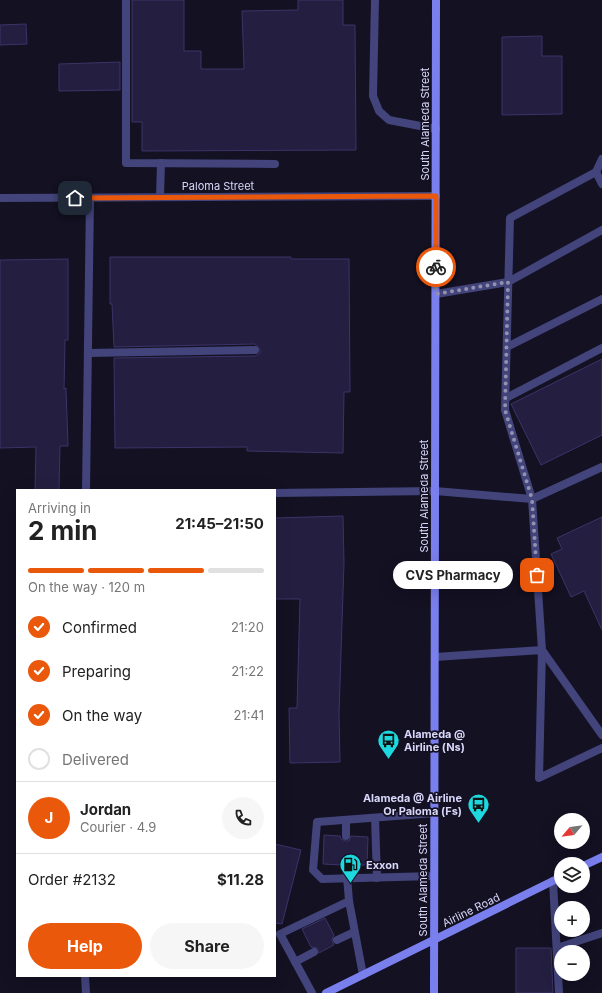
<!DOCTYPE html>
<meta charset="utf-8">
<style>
:root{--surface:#fff;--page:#f6f6f6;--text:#222;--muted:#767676;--line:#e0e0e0;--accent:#ea580c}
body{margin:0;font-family:Inter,sans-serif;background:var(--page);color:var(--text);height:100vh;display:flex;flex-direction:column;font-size:15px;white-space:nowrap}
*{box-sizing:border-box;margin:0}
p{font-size:13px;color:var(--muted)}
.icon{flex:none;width:22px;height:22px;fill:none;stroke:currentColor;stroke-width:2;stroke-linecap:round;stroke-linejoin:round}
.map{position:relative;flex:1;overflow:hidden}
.drawer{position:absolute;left:16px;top:489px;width:260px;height:488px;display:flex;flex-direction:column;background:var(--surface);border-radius:0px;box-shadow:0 4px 16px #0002}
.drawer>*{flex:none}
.needle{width:26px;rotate:241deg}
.fabs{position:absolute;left:554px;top:813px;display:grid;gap:8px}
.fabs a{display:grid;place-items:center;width:36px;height:36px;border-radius:50%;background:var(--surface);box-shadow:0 4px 16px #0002;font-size:20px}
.pin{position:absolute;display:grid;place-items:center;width:34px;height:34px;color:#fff;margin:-17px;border-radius:8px;box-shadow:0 2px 6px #0006}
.courier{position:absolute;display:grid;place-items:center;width:40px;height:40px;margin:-20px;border:3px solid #ea580c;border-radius:50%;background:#fff;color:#222;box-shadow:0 1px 5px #0007}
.bubble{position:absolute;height:28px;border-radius:14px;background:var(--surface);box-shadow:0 4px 16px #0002;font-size:13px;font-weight:700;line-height:28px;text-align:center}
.overview em{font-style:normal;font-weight:700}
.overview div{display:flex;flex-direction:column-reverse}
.overview{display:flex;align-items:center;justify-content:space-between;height:68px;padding:0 12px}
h1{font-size:26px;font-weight:700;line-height:30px}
.bar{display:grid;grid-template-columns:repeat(4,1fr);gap:6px 4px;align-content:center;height:48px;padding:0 12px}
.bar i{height:5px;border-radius:3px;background:var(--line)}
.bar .current{background:var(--accent)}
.bar p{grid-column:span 4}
.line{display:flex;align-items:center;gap:10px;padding:0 12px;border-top:1px solid var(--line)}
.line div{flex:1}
.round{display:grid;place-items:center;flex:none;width:42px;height:42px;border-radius:21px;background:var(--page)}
ol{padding:0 12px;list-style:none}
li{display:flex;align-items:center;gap:12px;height:44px}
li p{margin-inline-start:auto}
li .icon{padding:4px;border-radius:50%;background:var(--accent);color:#fff;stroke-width:4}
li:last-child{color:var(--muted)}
li i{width:22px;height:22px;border:2px solid var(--line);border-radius:50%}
.action{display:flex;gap:8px;margin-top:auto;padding:8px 12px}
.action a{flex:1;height:46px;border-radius:24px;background:var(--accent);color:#fff;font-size:16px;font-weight:700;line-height:46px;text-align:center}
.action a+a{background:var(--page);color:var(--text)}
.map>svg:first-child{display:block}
.building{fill:#241f40;stroke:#3b3469}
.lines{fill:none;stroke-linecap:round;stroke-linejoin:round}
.lane{stroke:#42447b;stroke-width:8}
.street{stroke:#42447b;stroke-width:8}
.secondary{stroke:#7a7fee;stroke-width:8}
.done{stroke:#9392ae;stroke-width:4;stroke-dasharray:0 7.2}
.route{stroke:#ea580c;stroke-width:5}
.labels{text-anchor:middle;stroke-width:3.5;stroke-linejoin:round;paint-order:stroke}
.street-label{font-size:11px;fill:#d8d7fa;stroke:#131122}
.poi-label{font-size:11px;font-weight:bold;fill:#d8d7fa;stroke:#131122;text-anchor:start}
</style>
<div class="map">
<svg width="602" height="993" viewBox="0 0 602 993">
<rect width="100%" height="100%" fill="#131122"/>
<g class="building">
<polygon points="132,0 184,0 184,51 201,51 201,69 244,69 242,11 298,10 298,0 343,0 343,25 355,25 356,150 142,151 142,122 132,122"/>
<polygon points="26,24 27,44 0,45 0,25"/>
<polygon points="542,36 542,56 562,56 562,114 502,115 502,37"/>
<polygon points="120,62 120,90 59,91 59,64"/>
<polygon points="110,257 291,257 291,259 349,259 350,392 344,392 343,453 247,451 247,447 115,448 114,358 255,356 260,353 260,350 255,344 114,347 112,304 110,304"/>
<polygon points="68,259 68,340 65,340 64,389 66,388 68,446 60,446 59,490 35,490 36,447 0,448 0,260"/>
<polygon points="602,359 602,435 541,465 511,404"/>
<polygon points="343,516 344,563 339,713 340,762 290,763 289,708 297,708 300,599 275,599 275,518"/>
<polygon points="602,517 602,630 584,591 571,597 551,554 562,549 557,538"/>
<polygon points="324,835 340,836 341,839 346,841 349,841 351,836 368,837 367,865 352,865 350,862 346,860 343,861 341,865 323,864"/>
<polygon points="275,844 301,850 282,924 275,923"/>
<polygon points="325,918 334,935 332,940 334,945 319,953 317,948 311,947 302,929"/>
<polygon points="516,948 551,948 553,993 516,993"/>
</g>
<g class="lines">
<g class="lane">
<polyline points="126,0 126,163 275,164"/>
<polyline points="375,0 373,96 379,111 389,120 436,129"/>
<polyline points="596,172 602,159"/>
<polyline points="602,184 596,172 510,218 505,410 532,499 542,650 602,735"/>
<polyline points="160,197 161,163"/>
<polyline points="436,294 508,282 602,230"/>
<polyline points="507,347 602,299"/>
<polyline points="88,353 255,350"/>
<polyline points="506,398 602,348"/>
<polyline points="86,490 90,198"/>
<polyline points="275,493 435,491 532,499 602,467"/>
<polyline points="435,657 542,650 539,778 602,748"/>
<polyline points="375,818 377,878"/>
<polyline points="346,820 346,836"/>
<polyline points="346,865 349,901 363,975"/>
<polyline points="434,876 322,879 313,870 317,822 435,813"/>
<polyline points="553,881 559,993"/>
<polyline points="337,940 354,932"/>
<polyline points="557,948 602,933"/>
<polyline points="295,962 314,952"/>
<polyline points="85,976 86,993"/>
<polyline points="312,993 280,934 349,901"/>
</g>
<polyline class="street" points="0,198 436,196"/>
<g class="secondary">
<polyline points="583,866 602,857"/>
<polyline points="326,993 561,877"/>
<polyline points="434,993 436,0"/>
</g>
</g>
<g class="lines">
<polyline class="done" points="436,267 436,294 508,282 505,410 532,499 537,575"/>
<polyline class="route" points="75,198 436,196 436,267"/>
</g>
<defs>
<symbol id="bus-pin" viewBox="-11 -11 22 30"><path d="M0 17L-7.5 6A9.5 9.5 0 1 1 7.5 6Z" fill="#1dd9df" stroke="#131122"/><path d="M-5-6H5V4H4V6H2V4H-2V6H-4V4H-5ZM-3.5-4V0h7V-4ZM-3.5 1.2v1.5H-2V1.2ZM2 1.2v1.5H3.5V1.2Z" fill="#111"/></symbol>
<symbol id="fuel-pin" viewBox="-11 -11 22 30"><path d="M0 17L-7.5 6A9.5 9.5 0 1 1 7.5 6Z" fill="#1dd9df" stroke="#131122"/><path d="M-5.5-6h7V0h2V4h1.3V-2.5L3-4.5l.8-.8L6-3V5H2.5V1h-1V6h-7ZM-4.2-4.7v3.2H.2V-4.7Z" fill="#111"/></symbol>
</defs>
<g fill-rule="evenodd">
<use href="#bus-pin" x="376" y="728" width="25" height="34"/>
<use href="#bus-pin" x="466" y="792" width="25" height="34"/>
<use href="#fuel-pin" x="338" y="852" width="25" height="34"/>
</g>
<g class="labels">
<g class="street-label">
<text transform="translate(425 124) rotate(-90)" y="4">South Alameda Street</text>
<text x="218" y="190">Paloma Street</text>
<text transform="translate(424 496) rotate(-90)" y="4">South Alameda Street</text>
<text transform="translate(423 880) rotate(-90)" y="4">South Alameda Street</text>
<text transform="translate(471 910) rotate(-26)" y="4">Airline Road</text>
</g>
<g class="poi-label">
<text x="404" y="738">Alameda @<tspan x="404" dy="13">Airline (Ns)</tspan></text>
<text x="462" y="802" text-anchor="end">Alameda @ Airline<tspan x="462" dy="13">Or Paloma (Fs)</tspan></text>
<text x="366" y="869">Exxon</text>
</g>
</g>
</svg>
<div class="fabs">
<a><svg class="needle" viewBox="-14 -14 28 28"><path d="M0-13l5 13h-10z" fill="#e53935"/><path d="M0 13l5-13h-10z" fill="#767676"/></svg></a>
<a><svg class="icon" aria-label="layers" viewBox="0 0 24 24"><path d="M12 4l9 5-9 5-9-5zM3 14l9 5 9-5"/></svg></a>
<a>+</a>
<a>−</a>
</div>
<div class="pin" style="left:537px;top:575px;background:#ea580c"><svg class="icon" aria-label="bag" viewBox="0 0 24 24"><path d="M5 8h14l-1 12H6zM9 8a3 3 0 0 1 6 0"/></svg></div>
<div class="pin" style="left:75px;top:198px;background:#1f2937"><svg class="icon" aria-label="home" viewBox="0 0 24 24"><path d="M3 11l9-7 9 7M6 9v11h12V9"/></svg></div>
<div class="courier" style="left:436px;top:267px"><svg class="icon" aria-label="bike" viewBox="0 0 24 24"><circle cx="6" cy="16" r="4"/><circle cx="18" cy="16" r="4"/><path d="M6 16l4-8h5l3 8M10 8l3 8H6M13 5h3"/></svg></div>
<div class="bubble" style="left:393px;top:561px;width:120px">CVS Pharmacy</div>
<section class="drawer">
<div class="overview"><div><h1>2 min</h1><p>Arriving in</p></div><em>21:45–21:50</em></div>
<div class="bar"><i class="current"></i><i class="current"></i><i class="current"></i><i></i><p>On the way · 120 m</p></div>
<ol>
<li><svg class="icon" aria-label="check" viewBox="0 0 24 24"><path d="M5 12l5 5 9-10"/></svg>Confirmed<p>21:20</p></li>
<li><svg class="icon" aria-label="check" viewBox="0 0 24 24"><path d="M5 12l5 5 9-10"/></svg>Preparing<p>21:22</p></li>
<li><svg class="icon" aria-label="check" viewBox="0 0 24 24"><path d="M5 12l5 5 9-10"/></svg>On the way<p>21:41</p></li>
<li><i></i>Delivered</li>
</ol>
<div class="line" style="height:72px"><b class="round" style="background:var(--accent);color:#fff">J</b><div><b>Jordan</b><p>Courier · 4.9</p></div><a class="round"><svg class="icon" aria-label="phone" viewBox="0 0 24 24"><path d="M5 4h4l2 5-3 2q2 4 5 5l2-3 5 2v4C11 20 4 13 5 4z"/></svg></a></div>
<div class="line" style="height:52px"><div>Order #2132</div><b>$11.28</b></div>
<div class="action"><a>Help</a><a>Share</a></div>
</section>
</div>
